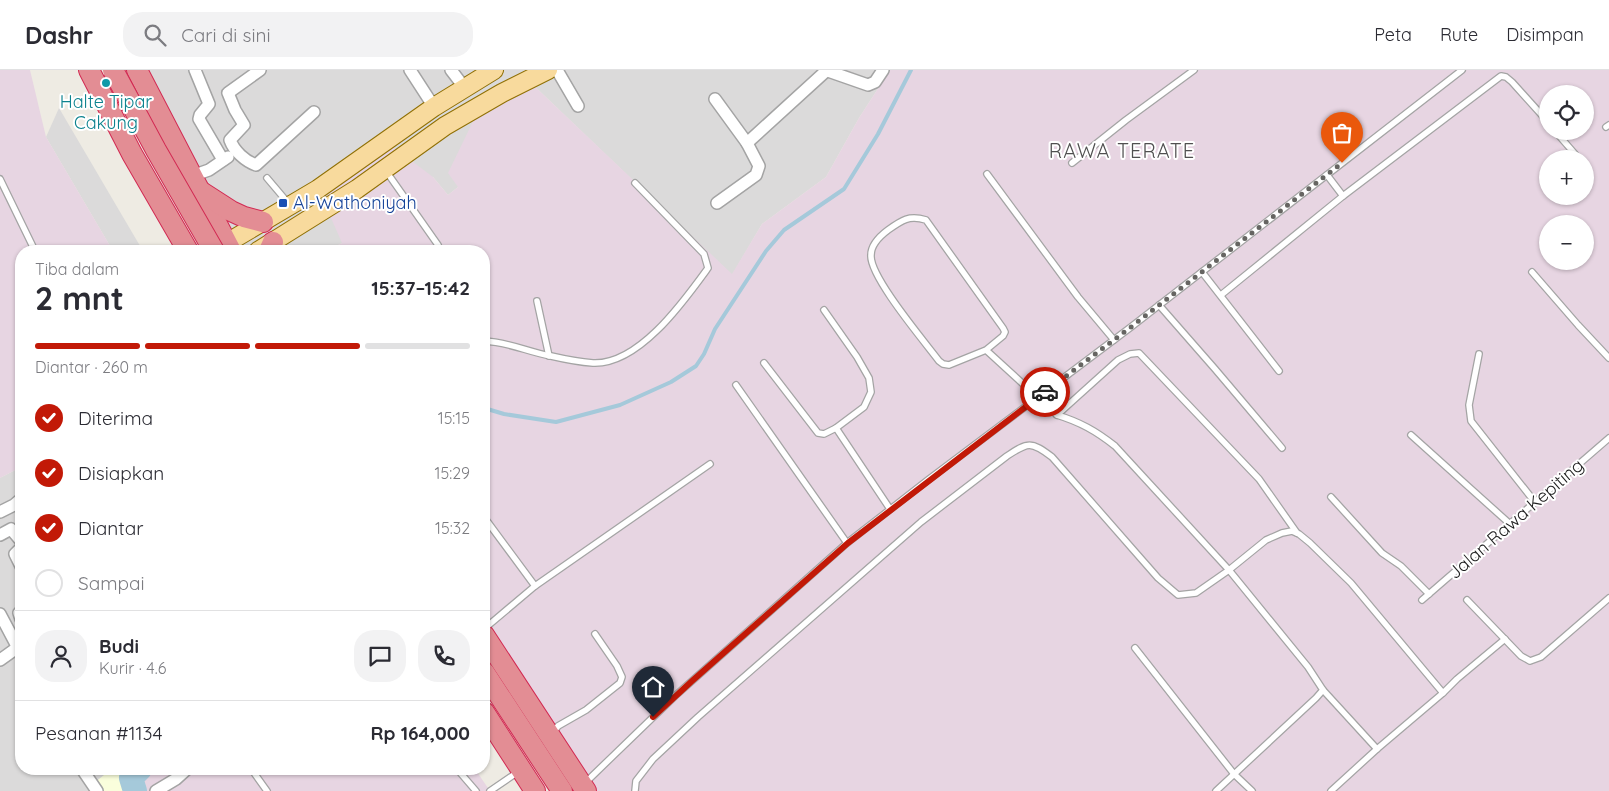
<!DOCTYPE html>
<html lang="id">
<meta charset="utf-8">
<style>
:root{--surface:#fff;--page:#f2f2f3;--text:#2b2b33;--muted:#7c7c81;--line:#e1e1e2;--accent:#c21907}
body{margin:0;font-family:Quicksand,sans-serif;background:var(--page);color:var(--text);height:100vh;display:flex;flex-direction:column;font-size:19px;white-space:nowrap}
*{box-sizing:border-box;margin:0}
p{font-size:16px;color:var(--muted)}
.icon{flex:none;width:28px;height:28px;fill:none;stroke:currentColor;stroke-width:2;stroke-linecap:round;stroke-linejoin:round}
.map{position:relative;flex:1;overflow:hidden}
.sheet{position:absolute;left:15px;top:175px;width:475px;height:530px;display:flex;flex-direction:column;background:var(--surface);border-radius:20px;box-shadow:0 1px 4px #0004}
.sheet>*{flex:none}
.controls{position:absolute;left:1539px;top:15px;display:grid;gap:10px}
.controls a{display:grid;place-items:center;width:55px;height:55px;border-radius:50%;background:var(--surface);box-shadow:0 1px 4px #0004;font-size:25px}
.pin{position:absolute;display:grid;place-items:center;width:42px;height:42px;color:#fff;margin:-51px -21px;border-radius:50% 50% 50% 0;rotate:-45deg;box-shadow:0 0 5px #0007}
.pin .icon{rotate:45deg}
.courier{position:absolute;display:grid;place-items:center;width:50px;height:50px;margin:-25px;border:4px solid #c21907;border-radius:50%;background:#fff;color:#222;box-shadow:0 1px 6px #0007}
.overview em{font-style:normal;font-weight:700}
.overview div{display:flex;flex-direction:column-reverse}
.overview{display:flex;align-items:center;justify-content:space-between;height:85px;padding:0 20px}
h1{font-size:32px;font-weight:700;line-height:38px}
.bar{display:grid;grid-template-columns:repeat(4,1fr);gap:8px 5px;align-content:center;height:60px;padding:0 20px}
.bar i{height:6px;border-radius:4px;background:var(--line)}
.bar .selected{background:var(--accent)}
.bar p{grid-column:span 4}
.line{display:flex;align-items:center;gap:12px;padding:0 20px;border-top:1px solid var(--line)}
.line div{flex:1}
.round{display:grid;place-items:center;flex:none;width:52px;height:52px;border-radius:20px;background:var(--page)}
ol{padding:0 20px;list-style:none}
li{display:flex;align-items:center;gap:15px;height:55px}
li p{margin-inline-start:auto}
li .icon{padding:5px;border-radius:50%;background:var(--accent);color:#fff;stroke-width:4}
li:last-child{color:var(--muted)}
li i{width:28px;height:28px;border:2px solid var(--line);border-radius:50%}
header{display:flex;align-items:center;gap:30px;box-sizing:border-box;height:70px;padding:0 25px;background:var(--surface);border-bottom:1px solid var(--line)}
header strong{font-size:24px}
nav{display:flex;gap:28px;margin-inline-start:auto;font-size:18px}
.search{width:350px;height:45px;background:var(--page);display:flex;align-items:center;gap:12px;box-sizing:border-box;padding:0 18px;border-radius:20px;color:var(--muted);font-size:19px}
.map>svg:first-child{display:block}
.residential{fill:#dbdada}
.industrial{fill:#e7d5e2;fill-rule:evenodd}
.education{fill:#fafedc}
.lines{fill:none;stroke-linecap:round;stroke-linejoin:round}
.stream{stroke:#a5c9da;stroke-width:4}
.river{stroke:#a5c9da;stroke-width:24}
.lane-casing{stroke:#a4a4a4;stroke-width:8}
.street-casing{stroke:#a4a4a4;stroke-width:14}
.primary-casing{stroke:#907005;stroke-width:20}
.highway-casing{stroke:#d22a53;stroke-width:22}
.lane{stroke:#fff;stroke-width:5.5}
.street{stroke:#fff;stroke-width:11}
.primary{stroke:#f8da9d;stroke-width:18}
.highway{stroke:#e38d94;stroke-width:20}
.highway-bridge-casing{stroke:#d22a53;stroke-width:22;stroke-linecap:butt}
.highway-bridge{stroke:#e38d94;stroke-width:20}
.done{stroke:#666562;stroke-width:5;stroke-dasharray:0 9}
.route{stroke:#c21907;stroke-width:6}
.culture-dot{fill:#0f9aa8;stroke:#fff;stroke-width:2}
.transit-dot{fill:#1a4fb4;stroke:#fff;stroke-width:2}
.labels{text-anchor:middle;stroke-width:4;stroke-linejoin:round;paint-order:stroke}
.culture-label{font-size:18px;fill:#0d838f;stroke:#fff}
.transit-label{font-size:18px;fill:#164399;stroke:#fff;text-anchor:start}
.street-label{font-size:18px;fill:#1d1d1d;stroke:#fff}
.quarter-label{font-size:20px;letter-spacing:1px;fill:#505050;stroke:#fff}
</style>
<header>
<strong>Dashr</strong>
<div class="search"><svg class="icon" aria-label="search" viewBox="0 0 24 24"><circle cx="10" cy="10" r="6"/><path d="M15 15l6 6"/></svg>Cari di sini</div>
<nav><a>Peta</a><a>Rute</a><a>Disimpan</a></nav>
</header>
<div class="map">
<svg width="1609" height="721" viewBox="0 0 1609 721">
<rect width="100%" height="100%" fill="#eeebe3"/>
<g class="residential">
<polygon points="136,0 890,0 859,48 826,107 762,154 732,205 529,11 458,117 448,125 433,107 342,173 327,181 231,181"/>
<polygon points="59,38 143,181 113,181 46,67"/>
<polygon points="21,397 21,699 138,699 144,712 131,721 0,721 0,408"/>
</g>
<g class="industrial">
<polygon points="0,0 30,0 46,67 113,181 21,181 21,397 0,408"/>
<path d="M890,0h719v721h-1023l-102,-156v-384h-157l15,-8 -25,-57 64,-48 52,39 15,18 10,-8 -10,-14 32,-66 49,-26 203,193 30,-50 64,-47 33,-59zM1548,24h37v37h-37zM1548,89h37v37h-37zM1548,154h37v37h-37z"/>
<polygon points="138,699 475,699 490,721 131,721 143,712"/>
</g>
<polygon class="education" points="102,699 116,699 132,719 130,721 101,721 94,713 104,705 104,703"/>
<g class="lines">
<polyline class="stream" points="484,338 504,344 556,352 620,335 671,312 696,296 704,284 715,259 766,181 784,160 844,119 878,64 911,0"/>
<polyline class="river" points="135,721 131,708 140,699"/>
<defs>
<g id="lane">
<polyline points="1606,57 1609,55"/>
<polyline points="1555,61 1575,84"/>
<polyline points="1072,93 1126,50 1194,0"/>
<polyline points="386,101 438,175"/>
<polyline points="987,104 1078,227 1114,270"/>
<polyline points="1327,105 1343,126"/>
<polyline points="267,108 289,134"/>
<polyline points="0,109 35,181"/>
<polyline points="1202,202 1279,301"/>
<polyline points="1532,202 1578,255 1609,288"/>
<polyline points="1221,225 1343,126 1501,6 1506,7 1512,12 1548,52"/>
<polyline points="537,231 549,286"/>
<polyline points="1159,235 1215,299 1282,378"/>
<polyline points="824,240 857,287 869,308 871,322 864,337 836,358 890,439"/>
<path d="M484,271c25,1 44,11 67,15 13,3 29,6 42,7 46,2 91,-62 115,-95l-4,-14 -69,-71"/>
<path d="M986,280l17,-14 2,-4 -2,-4 -77,-108c-17,-5 -24,0 -38,10 -8,6 -17,14 -17,25 -2,21 53,86 68,106l4,3 6,1 37,-15 71,65"/>
<polyline points="1479,284 1469,335 1471,351 1534,431"/>
<polyline points="764,293 818,363 824,364 836,358"/>
<polyline points="736,315 847,473"/>
<polyline points="1411,365 1510,454"/>
<polyline points="1331,427 1382,483 1401,496 1429,524"/>
<polyline points="484,447 535,516"/>
<polyline points="1422,530 1609,368"/>
<polyline points="1467,530 1521,586 1530,591 1541,587 1609,528"/>
<polyline points="484,559 535,516 710,394"/>
<polyline points="1135,578 1234,704 1252,721"/>
<polyline points="1323,620 1377,679"/>
<polyline points="1443,623 1457,609 1505,569"/>
<polyline points="552,664 558,656 586,640 620,613 622,607 617,596 595,564"/>
<polyline points="457,699 476,721"/>
<polyline points="252,700 267,721"/>
<polyline points="586,712 675,626 847,473 928,410 1131,257 1462,0"/>
<polyline points="490,721 515,704"/>
<path d="M635,721l1,-10 17,-22 45,-42 223,-195 86,-66c21,-14 24,-15 45,1l106,121 20,17 18,-2 33,-23 37,-30 16,-7 10,-2 7,3 11,9 41,40 92,110 -66,56 -46,42"/>
<path d="M1216,721l100,-93 7,-8 -15,-23 -79,-97 -114,-124c-19,-15 -35,-24 -58,-31l61,-55 12,-6 9,-1 120,126 38,54"/>
</g>
<g id="street">
<polyline points="195,0 209,34 200,45 199,49 223,90"/>
<path d="M260,0l-32,23 7,17 9,15 -14,15c4,11 15,21 26,25l58,-53"/>
<polyline points="410,0 434,37"/>
<polyline points="451,0 464,17"/>
<polyline points="557,0 578,36"/>
<polyline points="825,0 868,15 875,12 883,0"/>
<polyline points="715,29 747,73 759,96 756,105 717,133"/>
<polyline points="747,73 826,1"/>
<polyline points="192,106 209,100 228,87"/>
<polyline points="0,442 14,435 21,429"/>
<polyline points="0,465 11,459 21,471"/>
<polyline points="21,478 15,484 21,496"/>
<polyline points="21,541 19,543 21,549"/>
<polyline points="0,544 18,578"/>
<polyline points="0,590 21,575"/>
<polyline points="82,699 97,721"/>
<polyline points="156,721 176,709 187,699"/>
</g>
<g id="primary">
<polyline points="215,180 318,119 434,37 494,0"/>
<polyline points="258,181 357,119 445,56 502,23 548,0"/>
</g>
<g id="highway">
<polyline points="89,0 132,84 188,181"/>
<polyline points="137,0 231,181"/>
<polyline points="200,121 231,141 244,147 263,152"/>
<polyline points="269,181 273,172"/>
<polyline points="484,565 586,721"/>
<polyline points="484,602 562,721"/>
<polyline points="484,642 535,721"/>
</g>
</defs>
<use href="#lane" class="lane-casing"/>
<use href="#street" class="street-casing"/>
<use href="#primary" class="primary-casing"/>
<use href="#highway" class="highway-casing"/>
<use href="#lane" class="lane"/>
<use href="#street" class="street"/>
<use href="#primary" class="primary"/>
<use href="#highway" class="highway"/>
<defs>
<polyline id="highway-bridge" points="113,0 156,80 214,181"/>
</defs>
<use href="#highway-bridge" class="highway-bridge-casing"/>
<use href="#highway-bridge" class="highway-bridge"/>
</g>
<g class="lines">
<polyline class="done" points="1045,322 1131,257 1342,93"/>
<polyline class="route" points="653,647 692,611 848,473 1045,322"/>
</g>
<circle class="culture-dot" cx="106" cy="13" r="5"/>
<rect class="transit-dot" x="278" y="128" width="10" height="10" rx="2.5"/>
<g class="labels">
<g class="culture-label">
<text x="106" y="38">Halte Tipar<tspan x="106" dy="21">Cakung</tspan></text>
</g>
<g class="transit-label">
<text x="293" y="139">Al-Wathoniyah</text>
</g>
<g class="street-label">
<text transform="translate(1516 449) rotate(-41)" y="6">Jalan Rawa Kepiting</text>
</g>
<g class="quarter-label">
<text x="1122" y="88">RAWA TERATE</text>
</g>
</g>
</svg>
<div class="controls">
<a><svg class="icon" aria-label="locate" viewBox="0 0 24 24"><circle cx="12" cy="12" r="6"/><path d="M12 2v4M12 18v4M2 12h4M18 12h4"/></svg></a>
<a>+</a>
<a>−</a>
</div>
<div class="pin" style="left:1342px;top:93px;background:#ea580c"><svg class="icon" aria-label="bag" viewBox="0 0 24 24"><path d="M5 8h14l-1 12H6zM9 8a3 3 0 0 1 6 0"/></svg></div>
<div class="pin" style="left:653px;top:647px;background:#1f2937"><svg class="icon" aria-label="home" viewBox="0 0 24 24"><path d="M3 11l9-7 9 7M6 9v11h12V9"/></svg></div>
<div class="courier" style="left:1045px;top:322px"><svg class="icon" aria-label="car" viewBox="0 0 24 24"><path d="M5 17H2v-5l4-1 3-4h7l3 4 3 1v5h-3M9 17h6M6 11h13"/><circle cx="7" cy="17" r="2"/><circle cx="17" cy="17" r="2"/></svg></div>
<section class="sheet">
<div class="overview"><div><h1>2 mnt</h1><p>Tiba dalam</p></div><em>15:37–15:42</em></div>
<div class="bar"><i class="selected"></i><i class="selected"></i><i class="selected"></i><i></i><p>Diantar · 260 m</p></div>
<ol>
<li><svg class="icon" aria-label="check" viewBox="0 0 24 24"><path d="M5 12l5 5 9-10"/></svg>Diterima<p>15:15</p></li>
<li><svg class="icon" aria-label="check" viewBox="0 0 24 24"><path d="M5 12l5 5 9-10"/></svg>Disiapkan<p>15:29</p></li>
<li><svg class="icon" aria-label="check" viewBox="0 0 24 24"><path d="M5 12l5 5 9-10"/></svg>Diantar<p>15:32</p></li>
<li><i></i>Sampai</li>
</ol>
<div class="line" style="height:90px"><a class="round"><svg class="icon" aria-label="person" viewBox="0 0 24 24"><circle cx="12" cy="8" r="4"/><path d="M4 21q1-7 8-7t8 7"/></svg></a><div><b>Budi</b><p>Kurir · 4.6</p></div><a class="round"><svg class="icon" aria-label="chat" viewBox="0 0 24 24"><path d="M4 5h16v11H9l-5 4z"/></svg></a><a class="round"><svg class="icon" aria-label="phone" viewBox="0 0 24 24"><path d="M5 4h4l2 5-3 2q2 4 5 5l2-3 5 2v4C11 20 4 13 5 4z"/></svg></a></div>
<div class="line" style="height:65px"><div>Pesanan #1134</div><b>Rp 164,000</b></div>
</section>
</div>
